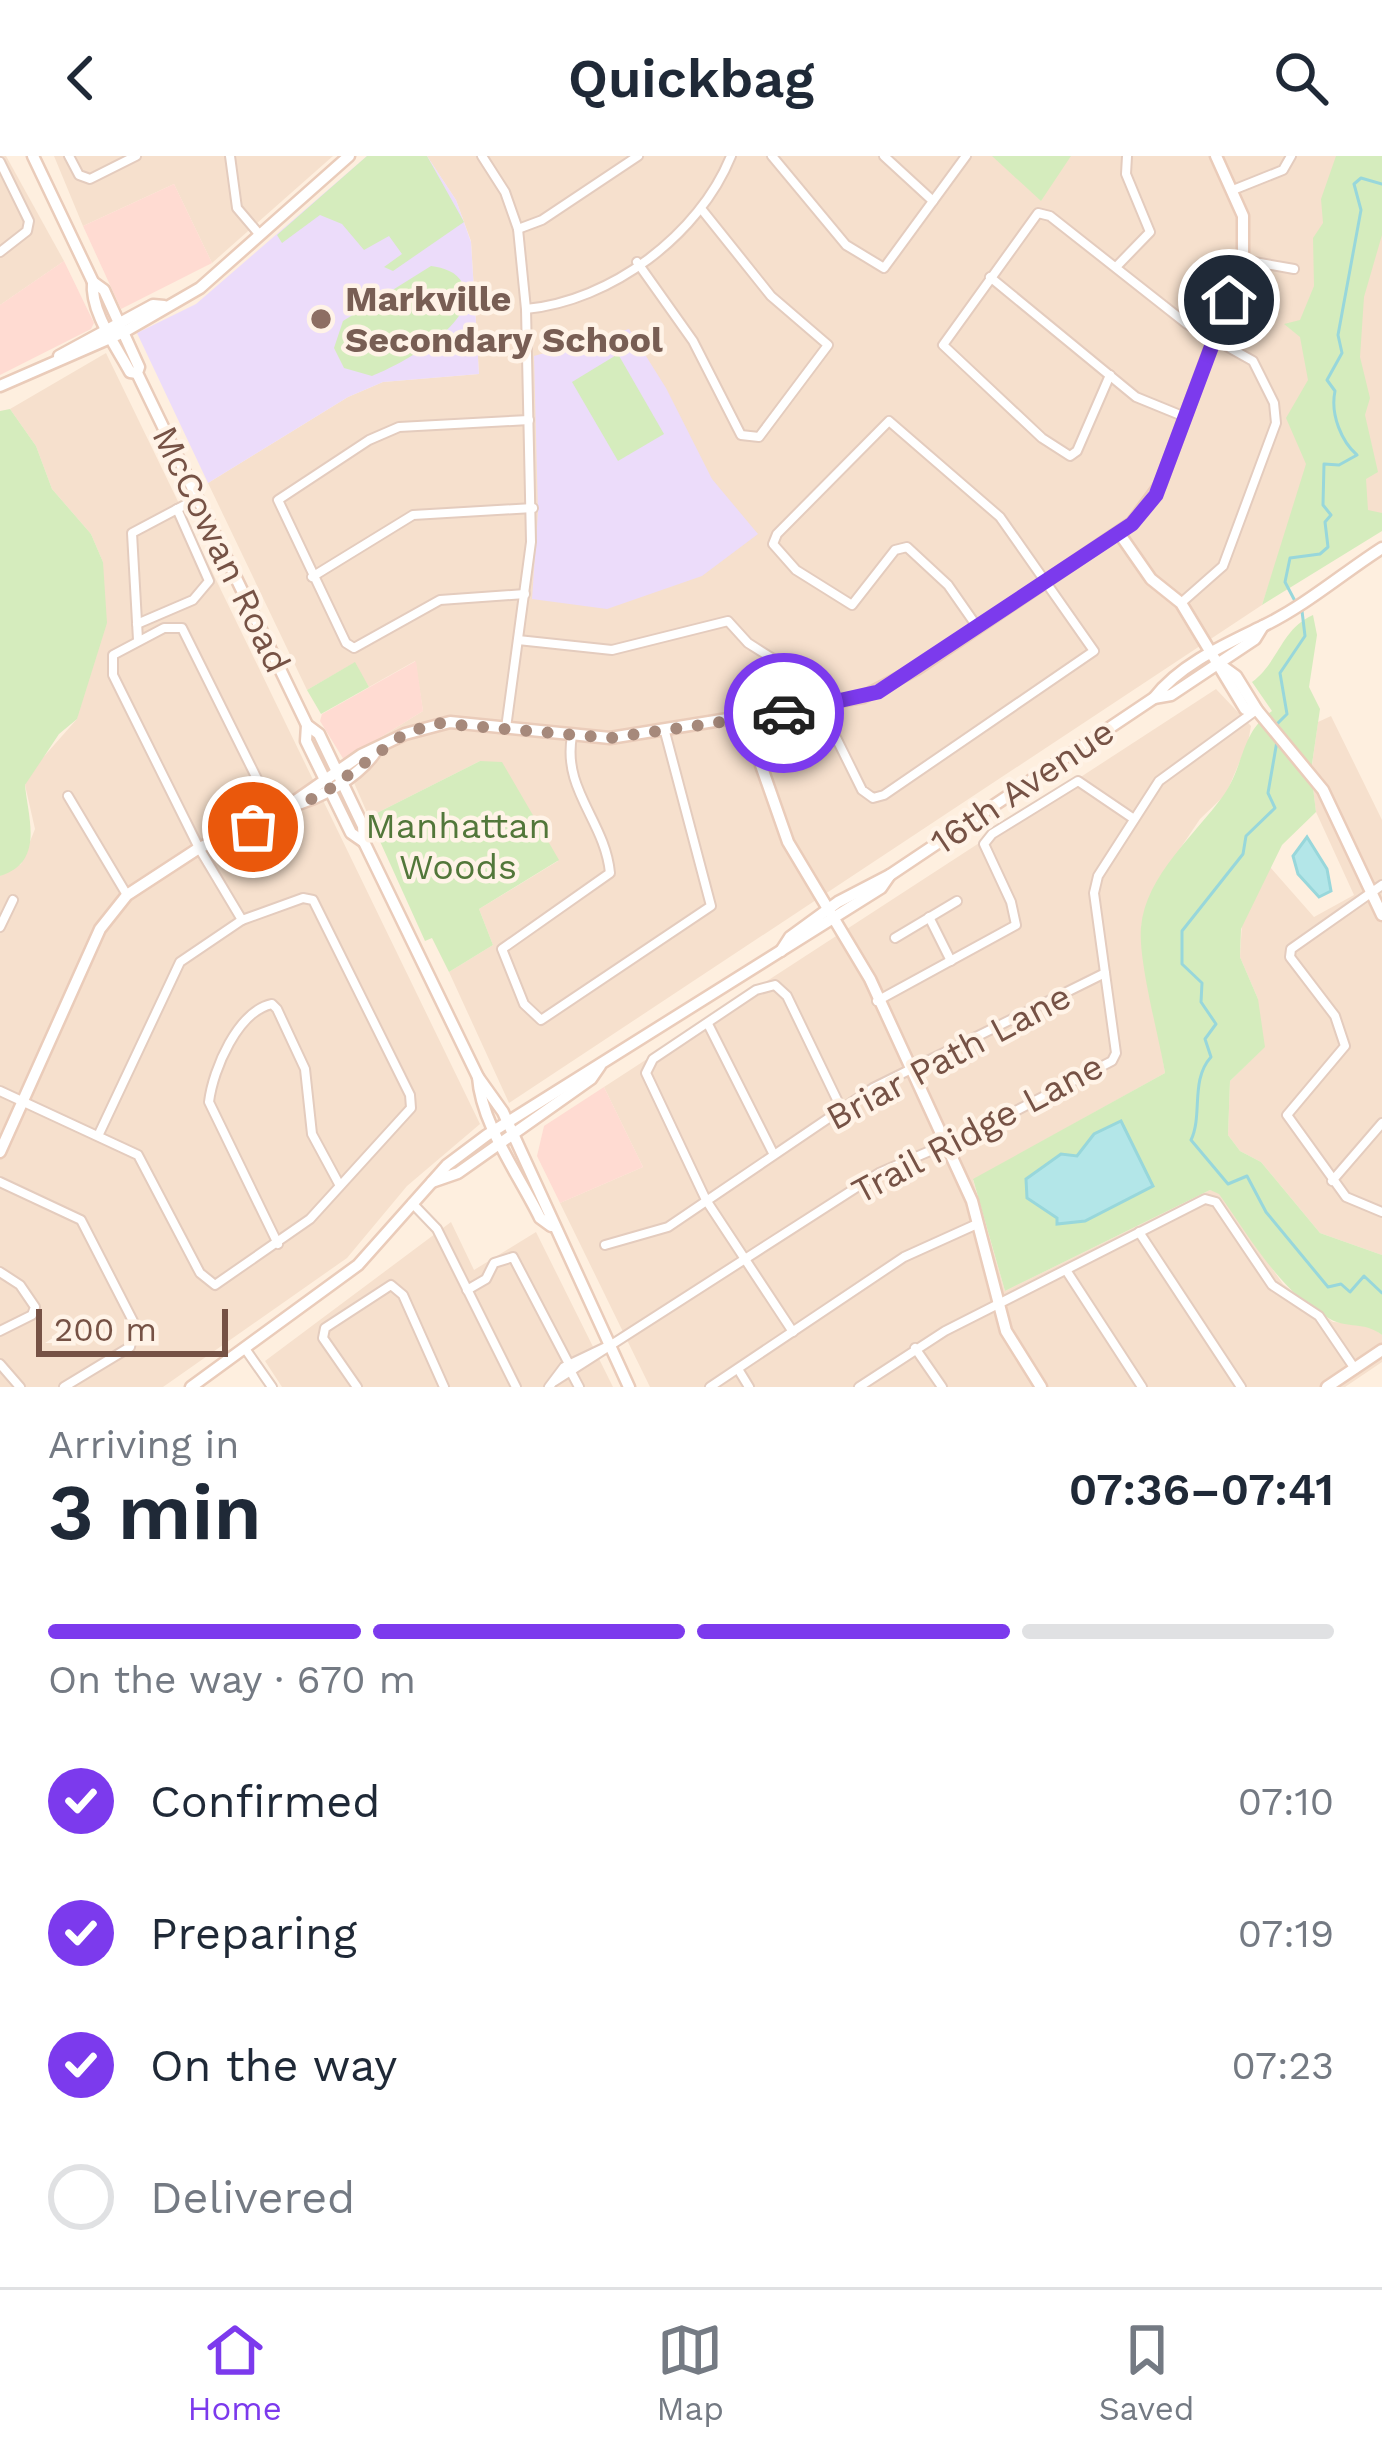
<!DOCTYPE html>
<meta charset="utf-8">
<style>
:root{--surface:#fff;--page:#f2f2f3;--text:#1f2937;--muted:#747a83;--line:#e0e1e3;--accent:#7c3aed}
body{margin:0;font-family:"Work Sans",sans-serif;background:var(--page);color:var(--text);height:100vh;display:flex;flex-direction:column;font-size:45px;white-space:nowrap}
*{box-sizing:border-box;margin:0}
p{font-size:39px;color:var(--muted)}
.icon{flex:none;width:66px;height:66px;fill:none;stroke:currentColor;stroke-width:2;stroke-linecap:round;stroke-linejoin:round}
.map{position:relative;height:1231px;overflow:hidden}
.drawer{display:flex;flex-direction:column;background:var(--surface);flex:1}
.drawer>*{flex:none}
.scale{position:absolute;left:36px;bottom:30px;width:192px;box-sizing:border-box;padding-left:12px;border:6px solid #765245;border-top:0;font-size:33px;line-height:42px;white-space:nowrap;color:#765245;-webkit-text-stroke:9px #fff3e7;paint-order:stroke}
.pin{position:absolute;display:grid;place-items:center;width:102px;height:102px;color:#fff;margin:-51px;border:6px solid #fff;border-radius:50%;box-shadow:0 3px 12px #0007}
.courier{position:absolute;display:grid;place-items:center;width:120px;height:120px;margin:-60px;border:9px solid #7c3aed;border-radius:50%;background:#fff;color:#222;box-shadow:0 3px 15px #0007}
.headline em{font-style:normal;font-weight:600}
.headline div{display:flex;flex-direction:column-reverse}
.headline{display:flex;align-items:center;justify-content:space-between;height:204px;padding:0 48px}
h1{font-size:78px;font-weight:600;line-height:90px}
.bar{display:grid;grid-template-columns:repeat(4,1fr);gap:18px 12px;align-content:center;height:144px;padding:0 48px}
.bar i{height:15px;border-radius:9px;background:var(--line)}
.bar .selected{background:var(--accent)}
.bar p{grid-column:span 4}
ol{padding:0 48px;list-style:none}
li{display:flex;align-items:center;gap:36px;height:132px}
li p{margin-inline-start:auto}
li .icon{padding:12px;border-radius:50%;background:var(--accent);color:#fff;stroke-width:4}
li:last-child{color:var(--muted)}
li i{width:66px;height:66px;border:6px solid var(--line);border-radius:50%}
header{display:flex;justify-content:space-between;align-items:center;height:156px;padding:0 48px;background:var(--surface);font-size:54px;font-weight:600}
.menu{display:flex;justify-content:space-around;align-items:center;height:168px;border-top:3px solid var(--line);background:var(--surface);font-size:33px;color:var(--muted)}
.menu a{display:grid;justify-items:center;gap:6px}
.menu .selected{color:var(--accent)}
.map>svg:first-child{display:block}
.residential{fill:#f6e0cd}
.commercial{fill:#ffdbd2}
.education{fill:#ecdcfa}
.green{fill:#d5ecbd}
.water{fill:#b3e6e8;stroke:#98d7db;stroke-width:3}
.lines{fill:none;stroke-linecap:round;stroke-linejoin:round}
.stream{stroke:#98d7db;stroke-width:3}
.street-casing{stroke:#e4ccbe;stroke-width:12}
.secondary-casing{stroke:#eaccba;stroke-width:15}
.street{stroke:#fff;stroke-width:8}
.secondary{stroke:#fff;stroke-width:10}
.done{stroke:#a6897b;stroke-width:12;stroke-dasharray:0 21.6}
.route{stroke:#7c3aed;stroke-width:15}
.education-dot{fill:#8d6e63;stroke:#fff3e7;stroke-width:4.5}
.labels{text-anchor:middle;stroke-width:9;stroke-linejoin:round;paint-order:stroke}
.education-label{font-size:36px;font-weight:bold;fill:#785e54;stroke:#fff3e7;text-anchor:start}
.street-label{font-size:36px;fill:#765245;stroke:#fff3e7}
.park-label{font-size:36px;fill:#52773a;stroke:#fff3e7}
</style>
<header><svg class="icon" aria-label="back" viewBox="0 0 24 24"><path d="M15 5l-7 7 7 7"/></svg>Quickbag<svg class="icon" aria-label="search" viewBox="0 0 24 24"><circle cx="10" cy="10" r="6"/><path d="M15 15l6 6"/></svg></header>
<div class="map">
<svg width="1382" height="1231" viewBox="0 0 1382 1231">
<rect width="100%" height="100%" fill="#feefdf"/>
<g class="residential">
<polygon points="0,0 6,0 64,105 0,149"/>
<polygon points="54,0 333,0 212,107 174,28 83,70"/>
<polygon points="427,0 1350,0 1318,195 1310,305 1262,449 509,947 449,816 493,789 479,753 558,705 480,605 369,661 344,604 423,555 415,505 369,531 354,507 307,534 208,327 348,241 383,226 479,218 471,85 456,44"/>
<polygon points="1382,66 1382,369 1368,377 1350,163"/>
<polygon points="106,197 480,968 407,1030 347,1102 163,1231 0,1231 0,720 21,708 35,673 25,629 32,614 77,563 103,406 91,378 52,333 36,290 10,253"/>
<polygon points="1216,533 1251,570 1248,586 1226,638 1200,663 1153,733 1141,771 1165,917 973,1024 1005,1135 1210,1034 1219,1037 1283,1128 1333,1166 1368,1168 1382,1179 1382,1206 1345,1231 650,1231 560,1047 643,1011 604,931"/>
<polygon points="1331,560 1382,664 1382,1099 1320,1077 1261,1006 1240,995 1228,979 1230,925 1252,903 1258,843 1240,801 1242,766 1270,711 1314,761 1354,739 1316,656 1311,616 1318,566"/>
<polygon points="451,1066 474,1114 536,1076 613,1231 282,1231 265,1205"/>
</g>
<g class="commercial">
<polygon points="174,28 212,107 121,153 83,70"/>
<polygon points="64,105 94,167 91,173 0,219 0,149"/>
<polygon points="416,505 423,555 344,604 320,565 322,558"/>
<polygon points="604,931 643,1011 560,1047 537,1000 544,970"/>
</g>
<g class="education">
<polygon points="367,0 427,0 456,44 471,86 479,218 383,226 348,241 208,327 137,177 196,148"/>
<polygon points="629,173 666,232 712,323 758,378 702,420 607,453 532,443 538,356 534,200"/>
</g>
<g class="green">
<polygon points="367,0 427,0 464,66 393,115 384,111 402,98 389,80 364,94 342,68 320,59 282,87 277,79"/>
<polygon points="992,0 1071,0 1041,45"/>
<polygon points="1336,0 1382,0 1382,79 1364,141 1360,201 1370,242 1365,259 1378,316 1366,323 1368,354 1382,357 1382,375 1262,449 1306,308 1286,262 1308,224 1300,181 1284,168 1300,164 1314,130 1313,82 1323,67 1321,43"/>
<path d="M431,110c13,2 25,5 32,18 20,37 -63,81 -91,92l-28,-8 -10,-20 9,-27z"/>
<polygon points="618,198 664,278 618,305 572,226"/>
<path d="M10,253l26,37 16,43 39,45 12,28 4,61 -30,96 -18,15 -34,51c3,33 20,77 -25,91v-465z"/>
<path d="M1313,459l4,20 -8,52 11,22 -9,62 5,41 -34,33 -41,84 -1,28 18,42 7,48 -35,34 -2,54 12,16 21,11 59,71 62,22v80c-18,-14 -34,-6 -52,-16 -50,-27 -79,-80 -111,-125l-9,-4 -205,101 -32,-112 192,-106c-6,-37 -27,-112 -24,-146 5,-52 54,-92 82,-131 22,-31 17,-63 49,-85l-20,-29c27,-20 29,-53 61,-67z"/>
<polygon points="355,506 369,531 321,558 307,534"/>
<polygon points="480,605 502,606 559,704 479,753 493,789 449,816 432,782 425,785 369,661"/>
</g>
<g class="water">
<polygon points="1307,681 1327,713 1331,735 1319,741 1298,718 1293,700"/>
<polygon points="1121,965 1153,1030 1085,1065 1057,1068 1057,1062 1027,1042 1026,1023 1061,998 1077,1000 1094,978"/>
</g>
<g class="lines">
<g class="stream">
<path d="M1296,447l-11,-21 5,-24 30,-4 8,-7 -3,-25 6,-7 -8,-10 1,-41 15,1 18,-10c-15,-13 -27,-40 -22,-64l-8,-11 15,-27 -4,-18 23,-125 -7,-26 7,-6 21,6"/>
<polyline points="1277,568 1287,558 1280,517 1305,480 1302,455"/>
<path d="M1277,585l-9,52 7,15 -29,28 -3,18 -61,77v33l20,19 -1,19 15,22 -11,15 6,18c-21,23 -8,58 -20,83l37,44 19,-8 19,36 62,75 13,-3 9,8 14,-16 18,17"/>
</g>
<defs>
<g id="street">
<polyline points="69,0 79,19 90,23 136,0"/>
<polyline points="230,0 237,52 260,79"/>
<polyline points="482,0 505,36 518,73 526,153 531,386 506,572"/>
<polyline points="772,0 846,89 884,112 966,0"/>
<polyline points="884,0 933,45"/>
<polyline points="0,6 29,65 27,75 0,96"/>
<polyline points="1233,34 1283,14 1291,0"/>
<polyline points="518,73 542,64 638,0"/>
<polyline points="1243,104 1294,113"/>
<polyline points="637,106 693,185 741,279 759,281 828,189 771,140 703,55"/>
<polyline points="1117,110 1150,76 1126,18 1127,0"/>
<polyline points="990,121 1136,241 1185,261"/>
<path d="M526,153c85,-8 173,-74 205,-153"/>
<polyline points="1110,219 1077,295 1070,300 1042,282 943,189 1038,57 1050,60 1187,168 1253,205 1274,247 1276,267 1223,410 1181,447"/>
<polyline points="312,421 413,359 533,352"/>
<polyline points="525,438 440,444 354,492 346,487 278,344 369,284 399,271 529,264"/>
<polyline points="137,468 193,444 209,425 177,353"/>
<polyline points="138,484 132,377 198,342"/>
<polyline points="518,484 612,494 728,465 748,487 808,525 862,634 873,642 884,639 1094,495 1000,361 889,265 777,378 773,388 796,414 852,449 895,394 907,391 948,429 978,472"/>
<path d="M572,580c-10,54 33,85 38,137l-108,76 22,55 17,16 170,-114 -46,-174"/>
<polyline points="68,640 127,739"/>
<polyline points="1382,729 1291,793 1290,801 1335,860 1345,890 1287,959 1346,1041 1382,1056"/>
<polyline points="929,761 951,805"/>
<polyline points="242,764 199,692 113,519 113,499 164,472 182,472 275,659"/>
<polyline points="0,771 13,744"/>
<polyline points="895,782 957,745"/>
<polyline points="877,845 1016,769 1011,746 984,688 992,678 1078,625 1134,663"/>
<polyline points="709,870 773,997"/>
<polyline points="0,935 138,999 200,1117 215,1129 310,1063 411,952 410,939 313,744 303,742 242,764 180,806 98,980"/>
<polyline points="1332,1025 1382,967"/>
<polyline points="0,1026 81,1064 135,1169 130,1191 64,1231"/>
<polyline points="412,1047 437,1073 516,1231"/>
<polyline points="1139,1076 1241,1231"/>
<path d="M278,1088l-69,-142c4,-33 29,-91 63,-98l5,5 28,60 7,65 27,50"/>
<polyline points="605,1089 668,1071 873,932 1105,817"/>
<polyline points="1066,1114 1142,1231"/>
<polyline points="0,1116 20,1129 35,1151 32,1159 0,1175"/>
<polyline points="467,1134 486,1123 494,1107 513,1101 569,1208"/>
<polyline points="793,1176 706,1044 646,917 653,903 756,834 775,829 787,840 841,952"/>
<polyline points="915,1192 942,1231"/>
<polyline points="246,1194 272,1231"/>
<polyline points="0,1208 20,1231"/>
<polyline points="738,1213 749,1231"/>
<polyline points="571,1216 579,1231"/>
<polyline points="555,1225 879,1017 983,972 1112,905 1116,897 1094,737 1098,720 1159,625 1255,555"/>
<polyline points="357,1231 323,1182 325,1172 391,1129 403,1139 444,1231"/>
<polyline points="549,1231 564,1211 608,1190"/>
<polyline points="710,1231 904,1101 977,1068"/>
<polyline points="859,1231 945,1175 1205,1043 1216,1046 1272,1129 1319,1160 1355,1213"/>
</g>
<g id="secondary">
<polyline points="33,0 93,126 104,134 139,211 137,217 307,569 319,578 363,670 364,686 478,921 503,956 629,1231"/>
<path d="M93,126c-3,29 23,64 37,90l7,1"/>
<polyline points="59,200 153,149 164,150"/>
<polyline points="0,230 124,176 200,132 349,0"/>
<polyline points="1119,377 1151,423 1181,447 1245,553 1257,554"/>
<polyline points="1218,507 1236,520 1257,554 1323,634 1382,759"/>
<polyline points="1154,542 1171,539 1255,483 1263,470"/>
<polyline points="753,561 761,609 788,686 870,823 972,1045 1006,1175 1041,1231"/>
<polyline points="307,569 306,585 351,677 364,686"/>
<path d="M290,650c30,-7 69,-29 86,-55"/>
<path d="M781,795l9,-14 48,-35 52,-27 264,-177c26,-34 72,-54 109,-72 42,-20 80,-53 119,-78"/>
<path d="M478,921c3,47 41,98 62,141l11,8"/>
<polyline points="0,996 100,773 127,739 199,692 275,659 361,599 405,578 450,566 610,582 863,541 918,512 1132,367 1160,329 1243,104 1243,60 1216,0"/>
<polyline points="432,1026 458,1017 591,923 600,910"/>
<polyline points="191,1231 358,1109 447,1009 487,979 881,732 890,719"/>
<polyline points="1327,1231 1382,1194"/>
</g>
</defs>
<use href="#street" class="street-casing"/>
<use href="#secondary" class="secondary-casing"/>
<use href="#street" class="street"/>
<use href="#secondary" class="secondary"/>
</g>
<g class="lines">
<polyline class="done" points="253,671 324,637 404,578 436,567 610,582 784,557"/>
<polyline class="route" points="784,557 878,536 1132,368 1156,339 1229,144"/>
</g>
<circle class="education-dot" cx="321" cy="163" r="12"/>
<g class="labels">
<g class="education-label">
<text x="345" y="155">Markville<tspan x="345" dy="41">Secondary School</tspan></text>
</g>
<g class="street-label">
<text transform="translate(222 393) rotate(64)" y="13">McCowan Road</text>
<text transform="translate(1022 630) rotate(-34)" y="13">16th Avenue</text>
<text transform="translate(948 900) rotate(-28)" y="13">Briar Path Lane</text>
<text transform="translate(977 972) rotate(-28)" y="13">Trail Ridge Lane</text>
</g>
<g class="park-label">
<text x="458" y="682">Manhattan<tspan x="458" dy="41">Woods</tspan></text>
</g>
</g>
</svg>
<div class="scale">200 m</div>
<div class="pin" style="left:253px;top:671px;background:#ea580c"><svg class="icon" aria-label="bag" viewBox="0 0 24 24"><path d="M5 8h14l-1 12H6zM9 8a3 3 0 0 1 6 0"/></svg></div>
<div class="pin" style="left:1229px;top:144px;background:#1f2937"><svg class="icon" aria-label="home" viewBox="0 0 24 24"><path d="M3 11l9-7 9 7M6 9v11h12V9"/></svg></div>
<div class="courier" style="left:784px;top:557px"><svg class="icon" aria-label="car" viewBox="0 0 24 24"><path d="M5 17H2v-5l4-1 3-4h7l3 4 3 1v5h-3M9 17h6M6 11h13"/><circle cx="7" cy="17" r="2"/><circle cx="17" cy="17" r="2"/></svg></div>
</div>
<section class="drawer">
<div class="headline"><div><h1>3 min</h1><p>Arriving in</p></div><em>07:36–07:41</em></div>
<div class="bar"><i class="selected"></i><i class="selected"></i><i class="selected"></i><i></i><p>On the way · 670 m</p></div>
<ol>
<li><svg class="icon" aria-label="check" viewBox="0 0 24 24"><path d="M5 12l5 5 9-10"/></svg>Confirmed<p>07:10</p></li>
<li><svg class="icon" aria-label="check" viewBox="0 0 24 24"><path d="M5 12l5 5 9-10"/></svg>Preparing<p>07:19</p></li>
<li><svg class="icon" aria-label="check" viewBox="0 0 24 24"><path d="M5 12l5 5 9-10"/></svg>On the way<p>07:23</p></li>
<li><i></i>Delivered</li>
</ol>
</section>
<nav class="menu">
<a class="selected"><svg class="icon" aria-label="home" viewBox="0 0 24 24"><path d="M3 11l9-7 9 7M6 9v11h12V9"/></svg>Home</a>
<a><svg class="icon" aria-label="map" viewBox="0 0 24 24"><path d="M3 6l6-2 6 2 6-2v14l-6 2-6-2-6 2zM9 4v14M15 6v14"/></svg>Map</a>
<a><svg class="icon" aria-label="saved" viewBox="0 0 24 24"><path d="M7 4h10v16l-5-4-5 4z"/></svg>Saved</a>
</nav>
